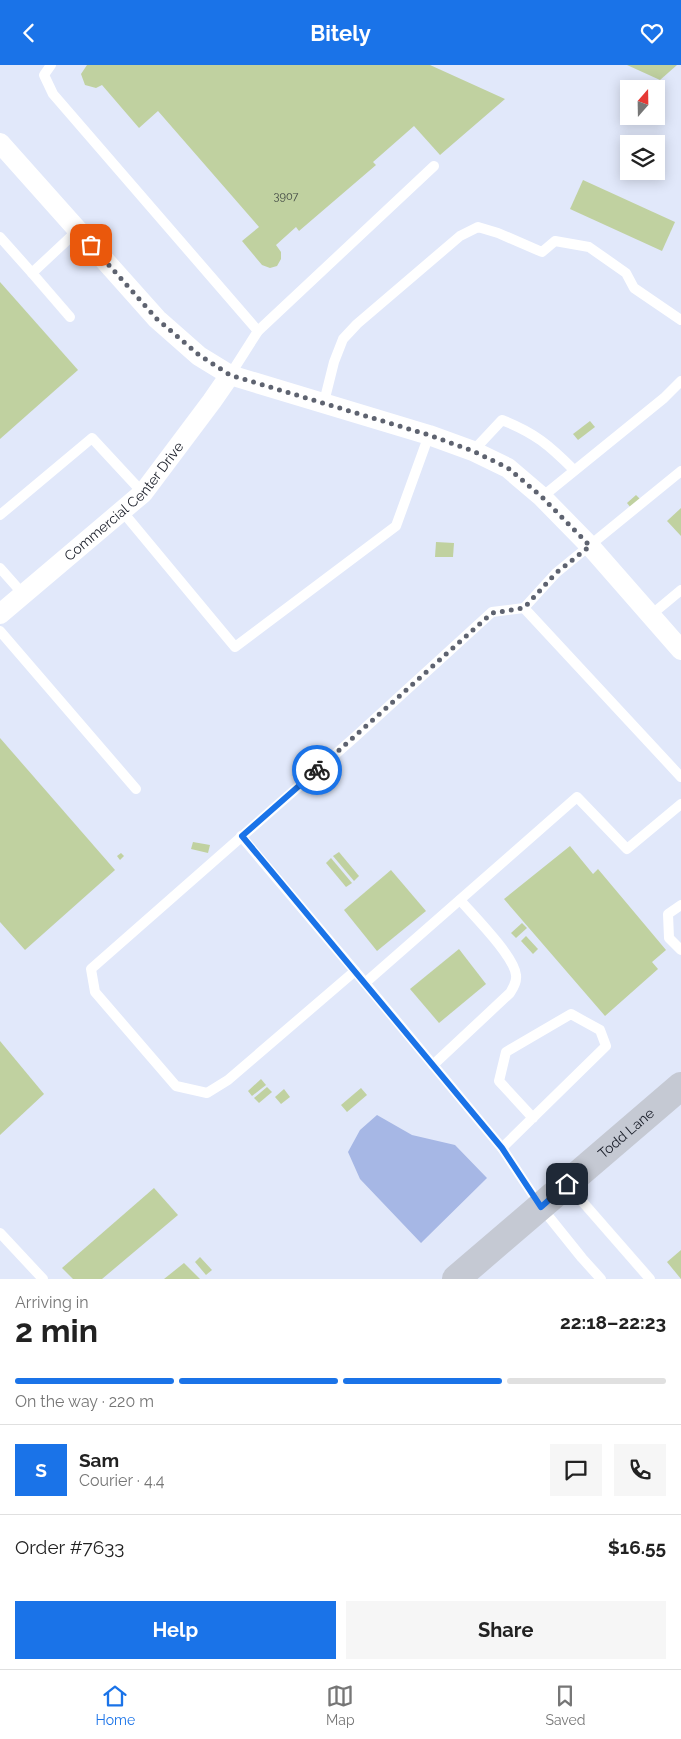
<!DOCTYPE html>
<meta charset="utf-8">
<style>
:root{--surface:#fff;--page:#f6f6f6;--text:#222;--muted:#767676;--line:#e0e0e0;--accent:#1a73e8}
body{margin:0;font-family:Raleway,sans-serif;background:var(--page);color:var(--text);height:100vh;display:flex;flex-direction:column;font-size:19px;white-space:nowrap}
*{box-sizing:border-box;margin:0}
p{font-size:16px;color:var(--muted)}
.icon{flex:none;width:28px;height:28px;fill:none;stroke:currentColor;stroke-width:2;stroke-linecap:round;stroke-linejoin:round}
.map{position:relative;height:1214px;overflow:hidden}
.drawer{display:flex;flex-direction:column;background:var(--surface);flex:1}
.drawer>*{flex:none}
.needle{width:32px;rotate:20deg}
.tools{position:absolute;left:620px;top:15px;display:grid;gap:10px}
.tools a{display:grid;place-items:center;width:45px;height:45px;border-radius:0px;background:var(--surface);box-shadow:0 2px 12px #0003;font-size:25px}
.pin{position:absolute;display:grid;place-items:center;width:42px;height:42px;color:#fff;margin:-21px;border-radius:10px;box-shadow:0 2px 8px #0006}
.courier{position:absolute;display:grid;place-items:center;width:50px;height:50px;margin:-25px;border:4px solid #1a73e8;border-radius:50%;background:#fff;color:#222;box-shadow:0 1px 6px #0007}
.head em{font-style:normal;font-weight:700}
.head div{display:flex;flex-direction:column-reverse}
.head{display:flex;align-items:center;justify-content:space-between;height:85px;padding:0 15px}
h1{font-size:32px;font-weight:700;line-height:38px}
.bar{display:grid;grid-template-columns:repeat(4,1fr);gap:8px 5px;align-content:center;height:60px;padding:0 15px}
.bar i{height:6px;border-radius:4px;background:var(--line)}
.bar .current{background:var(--accent)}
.bar p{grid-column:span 4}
.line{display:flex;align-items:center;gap:12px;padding:0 15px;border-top:1px solid var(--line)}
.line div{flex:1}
.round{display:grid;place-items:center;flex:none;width:52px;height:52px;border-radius:0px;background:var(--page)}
.primary-button{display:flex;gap:10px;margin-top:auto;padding:10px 15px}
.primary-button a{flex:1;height:58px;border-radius:0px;background:var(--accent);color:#fff;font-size:20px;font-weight:700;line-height:58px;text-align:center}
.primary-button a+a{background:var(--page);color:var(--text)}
header{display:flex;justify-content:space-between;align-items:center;height:65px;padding:0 15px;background:var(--accent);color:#fff;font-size:22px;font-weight:700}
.tabs{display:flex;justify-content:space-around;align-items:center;height:70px;border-top:1px solid var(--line);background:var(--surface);font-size:14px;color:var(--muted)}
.tabs a{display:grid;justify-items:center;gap:2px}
.tabs .current{color:var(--accent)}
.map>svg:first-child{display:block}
.water{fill:#a6b7e5}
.building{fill:#c0d1a0}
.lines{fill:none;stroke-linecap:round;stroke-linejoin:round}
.lane{stroke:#fff;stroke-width:10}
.street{stroke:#fff;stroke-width:20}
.secondary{stroke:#c5c9d3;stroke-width:28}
.done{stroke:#5e6370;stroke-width:5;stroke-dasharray:0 9}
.route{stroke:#1a73e8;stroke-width:6}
.labels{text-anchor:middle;stroke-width:5;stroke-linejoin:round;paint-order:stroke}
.number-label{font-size:11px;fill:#414844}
.street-label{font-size:14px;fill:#171b26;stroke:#fff}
</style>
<header><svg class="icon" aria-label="back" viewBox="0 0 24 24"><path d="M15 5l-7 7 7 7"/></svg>Bitely<svg class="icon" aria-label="heart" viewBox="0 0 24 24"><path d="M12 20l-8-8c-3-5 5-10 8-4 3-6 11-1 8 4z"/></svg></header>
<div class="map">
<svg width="681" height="1214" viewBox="0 0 681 1214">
<rect width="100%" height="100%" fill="#e1e8fa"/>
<polygon class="water" points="377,1050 412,1070 455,1080 487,1113 421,1178 360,1114 348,1087 360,1065"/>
<g class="building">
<polygon points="87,0 430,0 505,34 440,90 414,61 373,97 376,100 299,166 296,162 276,180 281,187 281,194 277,201 270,203 262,200 242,176 259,162 158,46 139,63 102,20 96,23 85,20 81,9"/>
<polygon points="627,0 677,0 660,15"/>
<polygon points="583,115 675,157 662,186 570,144"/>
<polygon points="0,217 78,305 0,374"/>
<polygon points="590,356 595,362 578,375 573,369"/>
<polygon points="636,430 641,435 631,443 627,438"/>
<polygon points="681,443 681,471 667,456"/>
<polygon points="436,477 454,478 453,492 435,492"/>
<polygon points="0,673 115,805 25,885 0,857"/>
<polygon points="193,777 210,780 208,788 191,784"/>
<polygon points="570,781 593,809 598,804 666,885 652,897 658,904 605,951 504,834"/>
<polygon points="339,787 359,811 354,816 333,791"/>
<polygon points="121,788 124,791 120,795 117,791"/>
<polygon points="331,793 352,818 346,822 326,798"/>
<polygon points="391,805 426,846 377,886 344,845"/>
<polygon points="522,858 527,863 516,873 511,868"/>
<polygon points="526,871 538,884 533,889 521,876"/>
<polygon points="459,884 486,919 439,958 410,924"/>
<polygon points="0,976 44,1029 0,1070"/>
<polygon points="261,1014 266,1020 252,1031 248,1026"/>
<polygon points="267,1022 272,1027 259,1038 254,1033"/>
<polygon points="361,1023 367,1030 347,1047 341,1040"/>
<polygon points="284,1024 290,1032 281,1039 275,1032"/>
<polygon points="154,1123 178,1150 102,1214 73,1214 62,1203"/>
<polygon points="681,1185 681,1214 667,1197"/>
<polygon points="200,1192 212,1205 206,1210 195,1197"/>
<polygon points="184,1198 200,1214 164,1214"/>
</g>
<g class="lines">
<g class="lane">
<polyline points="51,0 44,10 53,29 258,266"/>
<polyline points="0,172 32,208 77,166"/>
<polyline points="32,208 70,252"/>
<polyline points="230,310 258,266 434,101"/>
<polyline points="324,337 334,297 343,274 357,259 460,171 478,162 498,168 542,187 555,176 589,182 626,208 634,223 681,255"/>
<path d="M473,386l29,-31c33,13 47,25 72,50"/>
<polyline points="542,432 664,333 681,316"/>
<polyline points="122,446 235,582 396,461 429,370"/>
<polyline points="0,450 92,373 143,428"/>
<polyline points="0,503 23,529"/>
<polyline points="524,543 681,712"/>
<polyline points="651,550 681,525"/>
<polyline points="0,566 136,724"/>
<polyline points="241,771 355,906"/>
<polyline points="681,840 668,849 669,873 681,885"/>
<polyline points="365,918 577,732 627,784 681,739"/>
<path d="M433,1000l77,-72c3,-5 7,-11 6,-18 -2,-19 -42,-59 -56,-75"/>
<polyline points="502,1083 606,981 600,965 571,949 506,987 499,1016 533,1053"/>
<polyline points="567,1119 650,1214"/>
<polyline points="0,1168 43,1214"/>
<polyline points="601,1214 582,1193 541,1142 502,1083 355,906 228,1015 207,1028 176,1021 95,927 91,904 355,672 492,547 524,543 556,508 681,406"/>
</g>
<g class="street">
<polyline points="0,78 157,254 199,291 230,310 429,370 473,386 508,403 542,432 590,481 681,585"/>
<path id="s1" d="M0,549l143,-121 69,-92 18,-26"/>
</g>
<path class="secondary" id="s2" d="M456,1214l225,-193"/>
</g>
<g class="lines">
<polyline class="done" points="91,180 157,254 199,290 230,310 429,370 473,386 508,403 542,432 590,481 556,508 524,543 492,548 317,705"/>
<polyline class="route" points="317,705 242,771 502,1083 541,1142 567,1119"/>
</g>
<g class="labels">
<g class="number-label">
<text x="286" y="135">3907</text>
</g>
<g class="street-label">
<text dy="5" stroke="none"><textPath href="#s1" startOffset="168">Commercial Center Drive</textPath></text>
<text dy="5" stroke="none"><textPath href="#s2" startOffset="224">Todd Lane</textPath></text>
</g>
</g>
</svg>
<div class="tools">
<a><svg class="needle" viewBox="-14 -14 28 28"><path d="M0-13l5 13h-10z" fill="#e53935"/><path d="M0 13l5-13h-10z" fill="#767676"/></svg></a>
<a><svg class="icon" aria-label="layers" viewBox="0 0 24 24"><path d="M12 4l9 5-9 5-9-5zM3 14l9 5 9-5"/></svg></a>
</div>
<div class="pin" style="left:91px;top:180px;background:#ea580c"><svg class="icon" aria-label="bag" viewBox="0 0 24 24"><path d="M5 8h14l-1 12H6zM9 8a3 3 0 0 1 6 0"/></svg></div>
<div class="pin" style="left:567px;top:1119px;background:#1f2937"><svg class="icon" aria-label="home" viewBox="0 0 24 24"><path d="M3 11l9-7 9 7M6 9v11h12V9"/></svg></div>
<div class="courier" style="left:317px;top:705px"><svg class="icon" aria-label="bike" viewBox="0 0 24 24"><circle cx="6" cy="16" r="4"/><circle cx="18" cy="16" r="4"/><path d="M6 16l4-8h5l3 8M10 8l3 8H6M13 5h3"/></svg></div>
</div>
<section class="drawer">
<div class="head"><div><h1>2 min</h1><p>Arriving in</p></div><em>22:18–22:23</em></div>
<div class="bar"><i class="current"></i><i class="current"></i><i class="current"></i><i></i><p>On the way · 220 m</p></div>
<div class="line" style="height:90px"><b class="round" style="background:var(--accent);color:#fff">S</b><div><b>Sam</b><p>Courier · 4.4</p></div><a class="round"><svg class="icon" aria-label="chat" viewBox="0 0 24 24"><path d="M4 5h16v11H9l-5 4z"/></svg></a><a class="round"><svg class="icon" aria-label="phone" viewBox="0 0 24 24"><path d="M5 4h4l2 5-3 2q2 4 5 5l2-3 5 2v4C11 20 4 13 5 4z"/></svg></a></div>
<div class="line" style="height:65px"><div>Order #7633</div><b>$16.55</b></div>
<div class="primary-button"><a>Help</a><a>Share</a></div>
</section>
<nav class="tabs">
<a class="current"><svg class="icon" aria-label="home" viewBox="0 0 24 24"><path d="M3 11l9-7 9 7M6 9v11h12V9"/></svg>Home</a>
<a><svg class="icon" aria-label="map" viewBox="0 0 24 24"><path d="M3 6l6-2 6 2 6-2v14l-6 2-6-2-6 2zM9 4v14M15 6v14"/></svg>Map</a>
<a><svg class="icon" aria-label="saved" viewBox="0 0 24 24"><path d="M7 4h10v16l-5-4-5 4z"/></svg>Saved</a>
</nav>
